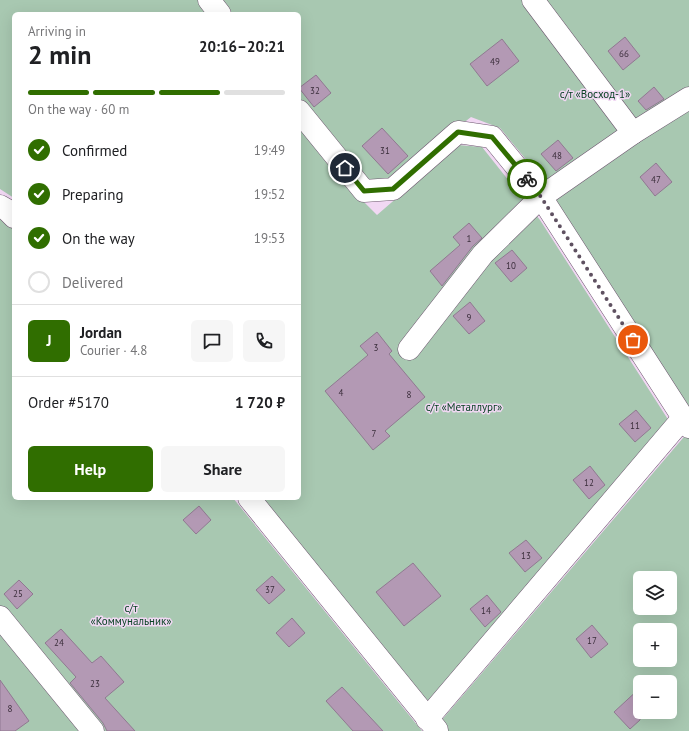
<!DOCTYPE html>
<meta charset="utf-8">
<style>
:root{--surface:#fff;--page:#f6f6f6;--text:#202124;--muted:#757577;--line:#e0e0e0;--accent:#306e00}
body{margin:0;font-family:"PT Sans",sans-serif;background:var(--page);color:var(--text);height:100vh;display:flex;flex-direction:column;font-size:15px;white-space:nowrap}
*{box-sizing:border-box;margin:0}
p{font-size:13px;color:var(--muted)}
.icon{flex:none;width:22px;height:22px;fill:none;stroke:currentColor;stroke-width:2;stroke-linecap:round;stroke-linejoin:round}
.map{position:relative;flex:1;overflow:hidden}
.sheet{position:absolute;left:12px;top:12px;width:289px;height:488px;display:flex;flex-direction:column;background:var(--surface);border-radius:6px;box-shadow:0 4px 16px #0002}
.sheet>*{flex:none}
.controls{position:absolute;left:633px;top:571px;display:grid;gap:8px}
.controls a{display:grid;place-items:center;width:44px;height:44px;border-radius:6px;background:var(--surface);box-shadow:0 4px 16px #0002;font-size:20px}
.pin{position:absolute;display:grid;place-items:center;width:34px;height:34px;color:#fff;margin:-17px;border:2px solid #fff;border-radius:50%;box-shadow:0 1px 4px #0007}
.courier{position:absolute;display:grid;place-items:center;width:40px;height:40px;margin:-20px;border:3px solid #306e00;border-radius:50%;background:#fff;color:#222;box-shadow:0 1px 5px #0007}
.overview em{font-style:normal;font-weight:800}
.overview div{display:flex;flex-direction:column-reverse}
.overview{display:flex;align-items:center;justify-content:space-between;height:68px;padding:0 16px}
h1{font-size:26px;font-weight:800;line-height:30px}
.bar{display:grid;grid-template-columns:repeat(4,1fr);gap:6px 4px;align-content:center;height:48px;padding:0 16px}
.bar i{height:5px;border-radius:3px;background:var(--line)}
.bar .selected{background:var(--accent)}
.bar p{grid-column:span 4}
.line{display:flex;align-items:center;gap:10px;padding:0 16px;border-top:1px solid var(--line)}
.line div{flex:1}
.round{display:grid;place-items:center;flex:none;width:42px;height:42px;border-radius:6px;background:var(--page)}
ol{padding:0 16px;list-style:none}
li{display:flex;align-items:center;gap:12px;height:44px}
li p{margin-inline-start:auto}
li .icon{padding:4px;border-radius:50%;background:var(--accent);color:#fff;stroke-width:4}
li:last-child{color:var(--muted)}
li i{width:22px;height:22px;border:2px solid var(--line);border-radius:50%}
.primary-button{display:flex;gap:8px;margin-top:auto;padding:8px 16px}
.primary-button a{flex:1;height:46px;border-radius:6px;background:var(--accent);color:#fff;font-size:16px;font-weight:800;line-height:46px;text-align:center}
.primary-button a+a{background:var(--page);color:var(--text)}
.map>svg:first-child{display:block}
.green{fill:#a8c8b1;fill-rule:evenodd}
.building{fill:#b399b4;stroke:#907991}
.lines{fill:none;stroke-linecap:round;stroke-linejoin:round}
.minor-casing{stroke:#6c566e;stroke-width:23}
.minor{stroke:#fff;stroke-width:22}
.done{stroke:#5f5161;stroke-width:4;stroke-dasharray:0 7.2}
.route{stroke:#306e00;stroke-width:5}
.labels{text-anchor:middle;stroke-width:3;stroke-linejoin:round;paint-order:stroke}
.number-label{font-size:9px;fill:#3a2d3a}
.park-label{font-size:11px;fill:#084223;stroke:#f1d8f3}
</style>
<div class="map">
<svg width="689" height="731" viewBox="0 0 689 731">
<rect width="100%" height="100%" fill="#f1d8f3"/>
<g class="green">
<polygon points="0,0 689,0 689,409 543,180 500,128 471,117 364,202 377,215 458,145 482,147 540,220 669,421 428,706 263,498 299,498 299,14 14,14 14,198 0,189"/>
<polygon points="0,213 4,215 14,228 14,498 233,498 422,731 0,731"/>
<path d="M689,431v300h-241l-8,-9zM640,578h30v30h-30zM640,630h30v30h-30zM640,682h30v30h-30z"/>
</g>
<g class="building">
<polygon points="625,37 640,56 623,70 608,51"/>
<polygon points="502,39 519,61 487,86 470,64"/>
<polygon points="316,75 331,93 314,107 299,88"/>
<polygon points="654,87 664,99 646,110 638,101"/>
<polygon points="382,128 408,156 388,174 362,146"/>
<polygon points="558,140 573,158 556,171 541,154"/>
<polygon points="656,163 672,182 655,196 640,177"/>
<polygon points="469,223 482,238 473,246 442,286 430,271 460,245 453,237"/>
<polygon points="512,250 527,268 511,282 495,263"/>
<polygon points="470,302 485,321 469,334 453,316"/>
<polygon points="377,332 392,351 389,354 425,397 385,431 390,436 373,450 325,391 368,355 360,346"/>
<polygon points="636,410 651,428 635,442 619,424"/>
<polygon points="590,466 605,485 589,499 573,480"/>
<polygon points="199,506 211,520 196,534 183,520"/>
<polygon points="526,540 542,558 525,572 509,553"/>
<polygon points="413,563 441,596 404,626 376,592"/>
<polygon points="272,576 285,590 269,604 256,590"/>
<polygon points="19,580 33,594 17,609 4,594"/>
<polygon points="487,595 501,612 485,627 470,609"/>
<polygon points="292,618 305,633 289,647 276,633"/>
<polygon points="592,625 608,644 591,658 576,639"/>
<polygon points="61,629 92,663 101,656 124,682 105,698 135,731 107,731 103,723 70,683 76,677 45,643"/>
<polygon points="0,680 29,721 15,731 0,731"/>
<polygon points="342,687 383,731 353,731 326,701"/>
<polygon points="640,688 640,720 630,729 614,712"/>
</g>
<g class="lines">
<defs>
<g id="minor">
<polyline points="209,0 220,14"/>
<polyline points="533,0 633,133"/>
<polyline points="299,111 364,191 393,189 458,132 492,137 541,197 689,427"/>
<polyline points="0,206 7,210 14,217"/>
<polyline points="409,349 483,254 541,197 633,133 689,98"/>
<polyline points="249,498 437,730"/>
<polyline points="0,617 93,731"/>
<polyline points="427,719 683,418"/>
</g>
</defs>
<use href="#minor" class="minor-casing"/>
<use href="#minor" class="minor"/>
</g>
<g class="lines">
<polyline class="done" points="527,179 541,197 633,340"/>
<polyline class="route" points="345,168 364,191 393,189 458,132 492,137 527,179"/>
</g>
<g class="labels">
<g class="number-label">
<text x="624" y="57">66</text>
<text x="495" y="65">49</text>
<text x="315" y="94">32</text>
<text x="385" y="154">31</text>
<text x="557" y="159">48</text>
<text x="656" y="183">47</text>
<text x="469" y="242">1</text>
<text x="511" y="269">10</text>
<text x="469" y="321">9</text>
<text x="376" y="351">3</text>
<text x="341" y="396">4</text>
<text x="409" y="398">8</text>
<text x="635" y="429">11</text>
<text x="374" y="437">7</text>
<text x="589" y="486">12</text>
<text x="526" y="559">13</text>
<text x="270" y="593">37</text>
<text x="18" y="597">25</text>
<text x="486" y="614">14</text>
<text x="592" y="644">17</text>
<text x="59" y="646">24</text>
<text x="95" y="687">23</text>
<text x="10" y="712">8</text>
</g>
<g class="park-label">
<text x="595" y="98">с/т «Восход-1»</text>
<text x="464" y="411">с/т «Металлург»</text>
<text x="131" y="612">с/т<tspan x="131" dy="13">«Коммунальник»</tspan></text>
</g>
</g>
</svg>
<div class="controls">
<a><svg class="icon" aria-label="layers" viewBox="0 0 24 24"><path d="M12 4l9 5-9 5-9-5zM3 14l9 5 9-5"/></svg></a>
<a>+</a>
<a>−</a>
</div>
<div class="pin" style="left:633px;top:340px;background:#ea580c"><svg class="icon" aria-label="bag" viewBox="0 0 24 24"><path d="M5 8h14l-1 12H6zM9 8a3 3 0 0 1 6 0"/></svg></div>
<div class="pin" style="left:345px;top:168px;background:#1f2937"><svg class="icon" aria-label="home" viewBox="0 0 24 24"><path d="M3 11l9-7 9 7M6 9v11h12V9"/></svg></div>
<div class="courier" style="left:527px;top:179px"><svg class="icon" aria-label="bike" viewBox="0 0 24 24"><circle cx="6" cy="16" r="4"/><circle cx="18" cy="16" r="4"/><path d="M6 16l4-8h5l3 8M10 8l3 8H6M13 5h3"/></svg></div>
<section class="sheet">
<div class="overview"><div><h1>2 min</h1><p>Arriving in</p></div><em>20:16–20:21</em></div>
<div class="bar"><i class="selected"></i><i class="selected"></i><i class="selected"></i><i></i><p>On the way · 60 m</p></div>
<ol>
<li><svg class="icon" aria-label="check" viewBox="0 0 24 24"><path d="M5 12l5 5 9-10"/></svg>Confirmed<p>19:49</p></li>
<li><svg class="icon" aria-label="check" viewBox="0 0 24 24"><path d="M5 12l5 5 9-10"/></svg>Preparing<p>19:52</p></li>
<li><svg class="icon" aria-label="check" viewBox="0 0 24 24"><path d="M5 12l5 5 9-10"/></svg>On the way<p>19:53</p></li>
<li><i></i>Delivered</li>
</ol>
<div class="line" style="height:72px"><b class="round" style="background:var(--accent);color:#fff">J</b><div><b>Jordan</b><p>Courier · 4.8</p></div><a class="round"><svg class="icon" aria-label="chat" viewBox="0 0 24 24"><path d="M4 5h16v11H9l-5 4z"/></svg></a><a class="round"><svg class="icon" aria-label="phone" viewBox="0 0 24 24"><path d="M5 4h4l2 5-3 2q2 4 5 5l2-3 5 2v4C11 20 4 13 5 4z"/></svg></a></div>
<div class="line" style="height:52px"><div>Order #5170</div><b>1 720 ₽</b></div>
<div class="primary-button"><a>Help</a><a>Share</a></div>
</section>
</div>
